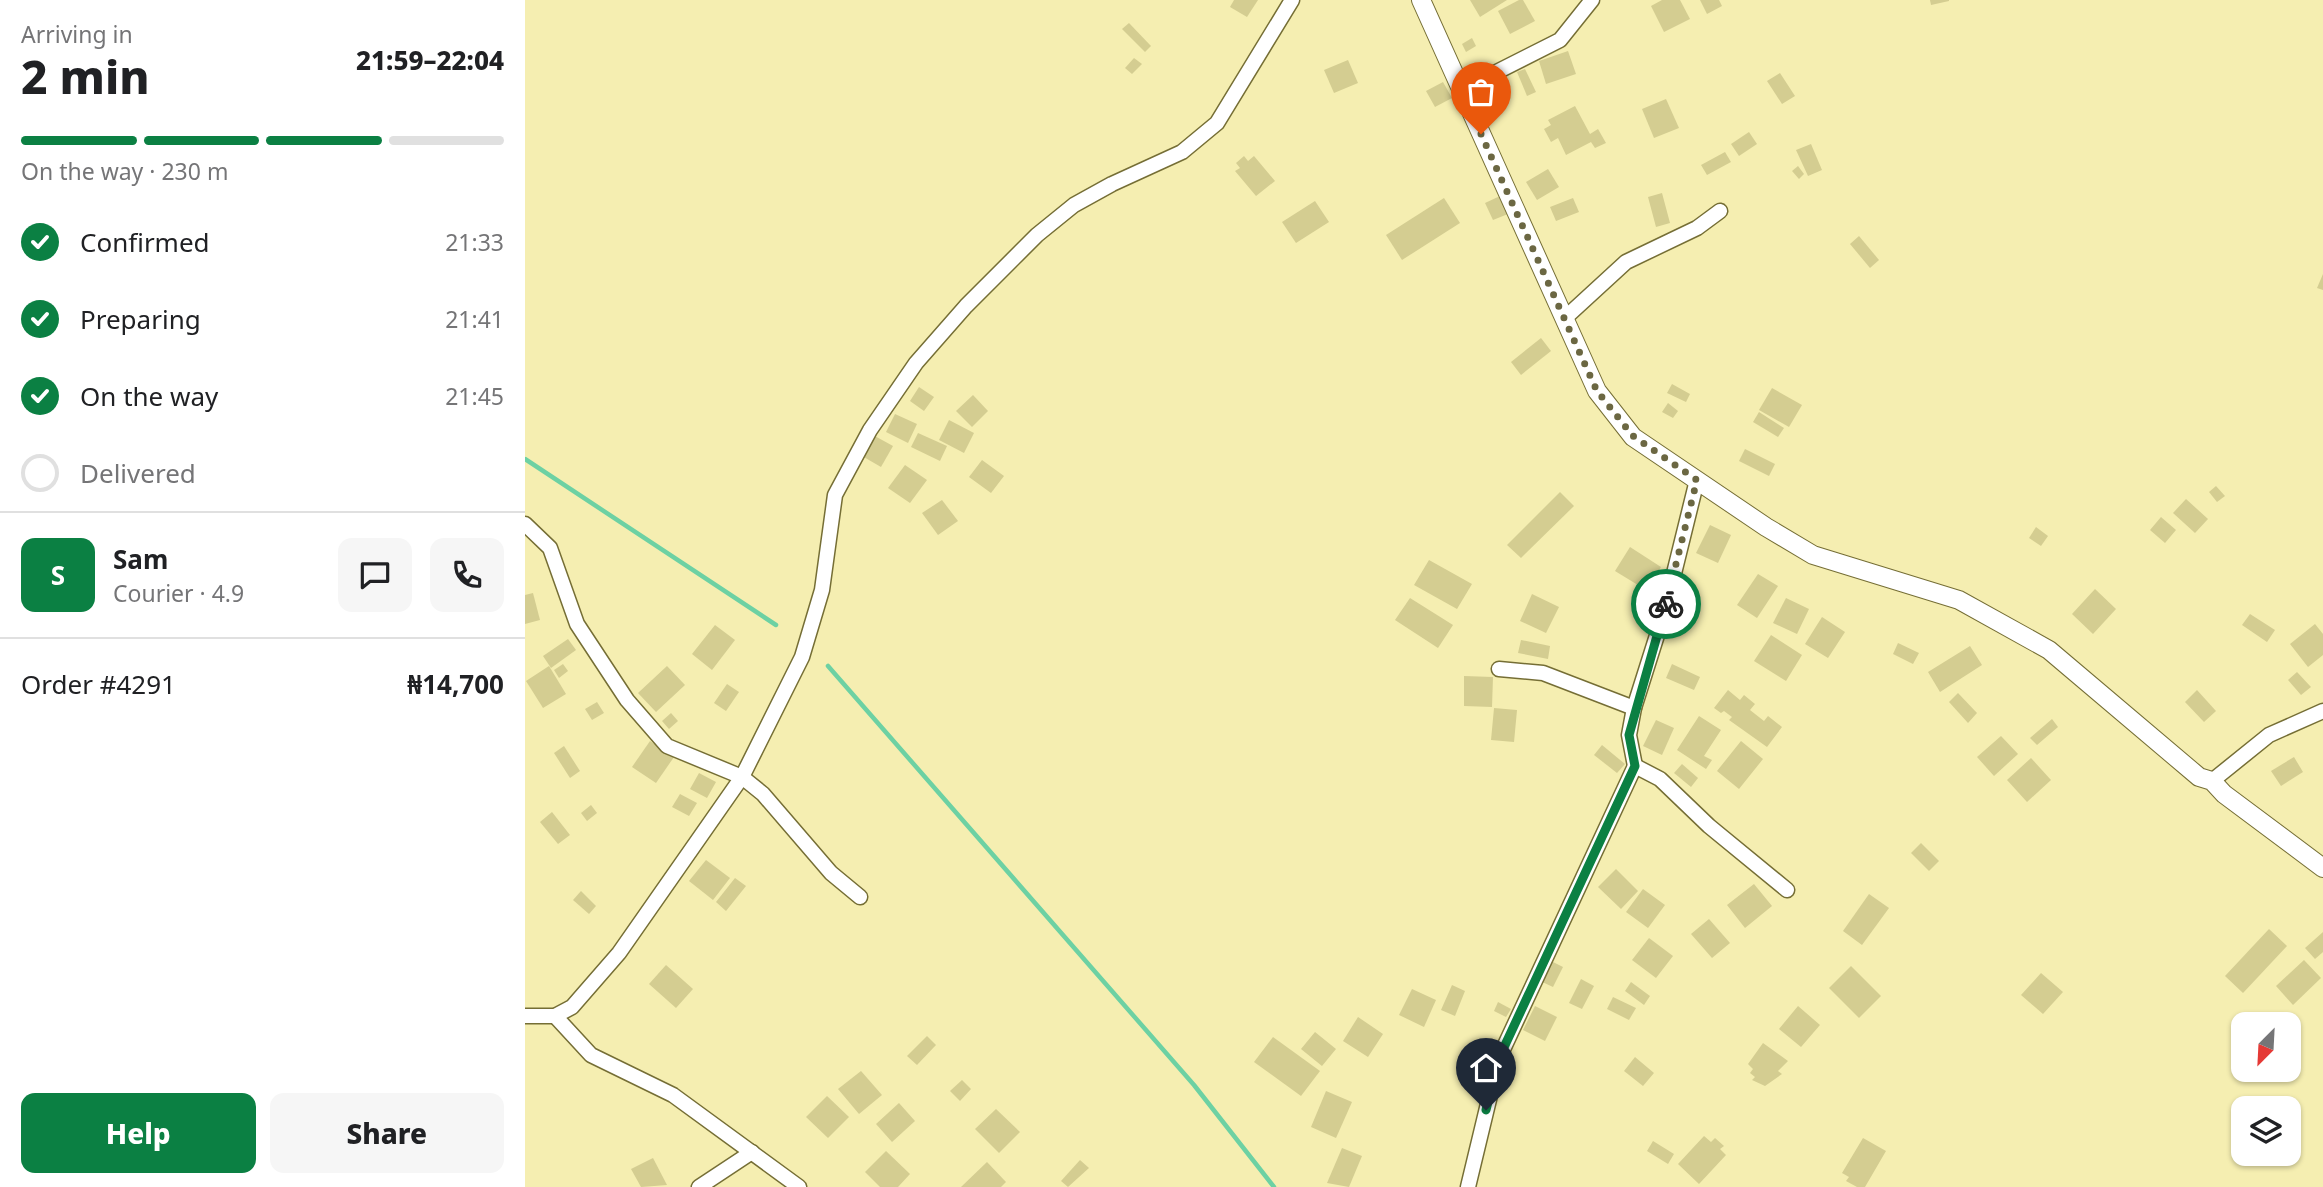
<!DOCTYPE html>
<meta charset="utf-8">
<style>
:root{--surface:#fff;--page:#f6f6f6;--text:#202124;--muted:#757577;--line:#e0e0e0;--accent:#0b8043}
body{margin:0;font-family:"Noto Sans",sans-serif;background:var(--page);color:var(--text);height:100vh;display:flex;flex-direction:column;font-size:26px;white-space:nowrap}
*{box-sizing:border-box;margin:0}
p{font-size:23px;color:var(--muted)}
.icon{flex:none;width:38px;height:38px;fill:none;stroke:currentColor;stroke-width:2;stroke-linecap:round;stroke-linejoin:round}
.map{position:relative;flex:1;overflow:hidden}
.details{display:flex;flex-direction:column;background:var(--surface);width:525px}
.details>*{flex:none}
.needle{width:46px;rotate:204deg}
.fabs{position:absolute;left:1706px;top:1012px;display:grid;gap:14px}
.fabs a{display:grid;place-items:center;width:70px;height:70px;border-radius:14px;background:var(--surface);box-shadow:0 2px 5px #0004;font-size:35px}
.pin{position:absolute;display:grid;place-items:center;width:60px;height:60px;color:#fff;margin:-72px -30px;border-radius:50% 50% 50% 0;rotate:-45deg;box-shadow:0 0 7px #0007}
.pin .icon{rotate:45deg}
.courier{position:absolute;display:grid;place-items:center;width:70px;height:70px;margin:-35px;border:5px solid #0b8043;border-radius:50%;background:#fff;color:#222;box-shadow:0 2px 9px #0007}
.head em{font-style:normal;font-weight:800}
.head div{display:flex;flex-direction:column-reverse}
.head{display:flex;align-items:center;justify-content:space-between;height:119px;padding:0 21px}
h1{font-size:46px;font-weight:800;line-height:52px}
.bar{display:grid;grid-template-columns:repeat(4,1fr);gap:10px 7px;align-content:center;height:84px;padding:0 21px}
.bar i{height:9px;border-radius:5px;background:var(--line)}
.bar .selected{background:var(--accent)}
.bar p{grid-column:span 4}
.line{display:flex;align-items:center;gap:18px;padding:0 21px;border-top:2px solid var(--line)}
.line div{flex:1}
.round{display:grid;place-items:center;flex:none;width:74px;height:74px;border-radius:14px;background:var(--page)}
ol{padding:0 21px;list-style:none}
li{display:flex;align-items:center;gap:21px;height:77px}
li p{margin-inline-start:auto}
li .icon{padding:7px;border-radius:50%;background:var(--accent);color:#fff;stroke-width:4}
li:last-child{color:var(--muted)}
li i{width:38px;height:38px;border:4px solid var(--line);border-radius:50%}
.cta{display:flex;gap:14px;margin-top:auto;padding:14px 21px}
.cta a{flex:1;height:80px;border-radius:14px;background:var(--accent);color:#fff;font-size:28px;font-weight:800;line-height:80px;text-align:center}
.cta a+a{background:var(--page);color:var(--text)}
main{display:flex;flex:1;min-height:0}
.map>svg:first-child{display:block}
.lines{fill:none;stroke-linecap:round;stroke-linejoin:round}
.stream{stroke:#6dd1a3;stroke-width:4.5}
.building{fill:#d4cd91}
.minor-casing{stroke:#756e35;stroke-width:17}
.tertiary-casing{stroke:#756e35;stroke-width:20}
.minor{stroke:#fff;stroke-width:14}
.tertiary{stroke:#fff;stroke-width:18}
.done{stroke:#6b6742;stroke-width:7;stroke-dasharray:0 12.6}
.route{stroke:#0b8043;stroke-width:9}
</style>
<main>
<section class="details">
<div class="head"><div><h1>2 min</h1><p>Arriving in</p></div><em>21:59–22:04</em></div>
<div class="bar"><i class="selected"></i><i class="selected"></i><i class="selected"></i><i></i><p>On the way · 230 m</p></div>
<ol>
<li><svg class="icon" aria-label="check" viewBox="0 0 24 24"><path d="M5 12l5 5 9-10"/></svg>Confirmed<p>21:33</p></li>
<li><svg class="icon" aria-label="check" viewBox="0 0 24 24"><path d="M5 12l5 5 9-10"/></svg>Preparing<p>21:41</p></li>
<li><svg class="icon" aria-label="check" viewBox="0 0 24 24"><path d="M5 12l5 5 9-10"/></svg>On the way<p>21:45</p></li>
<li><i></i>Delivered</li>
</ol>
<div class="line" style="height:126px"><b class="round" style="background:var(--accent);color:#fff">S</b><div><b>Sam</b><p>Courier · 4.9</p></div><a class="round"><svg class="icon" aria-label="chat" viewBox="0 0 24 24"><path d="M4 5h16v11H9l-5 4z"/></svg></a><a class="round"><svg class="icon" aria-label="phone" viewBox="0 0 24 24"><path d="M5 4h4l2 5-3 2q2 4 5 5l2-3 5 2v4C11 20 4 13 5 4z"/></svg></a></div>
<div class="line" style="height:91px"><div>Order #4291</div><b>₦14,700</b></div>
<div class="cta"><a>Help</a><a>Share</a></div>
</section>
<div class="map">
<svg width="1798" height="1187" viewBox="0 0 1798 1187">
<rect width="100%" height="100%" fill="#f5eeb1"/>
<g class="lines">
<g class="stream">
<polyline points="0,459 251,625"/>
<polyline points="303,666 669,1085 749,1187"/>
</g>
</g>
<g class="building">
<polygon points="709,0 733,0 722,17 705,7"/>
<polygon points="945,0 982,0 955,17"/>
<polygon points="994,0 998,0 1010,21 985,34 973,11"/>
<polygon points="1137,0 1155,0 1165,19 1139,32 1126,6"/>
<polygon points="1175,0 1194,0 1197,6 1182,14"/>
<polygon points="1405,0 1424,0 1424,1 1406,5"/>
<polygon points="604,23 626,46 620,52 597,29"/>
<polygon points="947,38 951,46 941,52 937,44"/>
<polygon points="1043,51 1051,74 1021,84 1014,61"/>
<polygon points="609,58 617,64 607,74 600,68"/>
<polygon points="823,60 833,83 809,93 799,70"/>
<polygon points="1000,69 1011,92 1002,96 992,72"/>
<polygon points="1255,73 1270,96 1257,104 1242,81"/>
<polygon points="918,82 927,98 910,107 901,91"/>
<polygon points="1141,99 1154,128 1129,138 1117,109"/>
<polygon points="1050,106 1065,134 1073,129 1081,143 1070,148 1066,142 1041,155 1033,138 1026,142 1019,129 1026,125 1023,120"/>
<polygon points="1224,132 1232,144 1214,156 1206,144"/>
<polygon points="1286,144 1297,170 1283,176 1271,150"/>
<polygon points="1200,152 1206,162 1182,175 1176,165"/>
<polygon points="719,156 723,161 729,156 750,181 731,196 710,171 715,168 711,163"/>
<polygon points="1273,166 1279,174 1274,179 1267,171"/>
<polygon points="1023,169 1034,187 1012,200 1001,182"/>
<polygon points="1137,193 1145,223 1131,227 1123,197"/>
<polygon points="975,196 983,214 968,220 960,203"/>
<polygon points="919,198 935,223 877,260 861,235"/>
<polygon points="1048,198 1054,212 1031,221 1025,207"/>
<polygon points="790,201 804,222 771,243 757,222"/>
<polygon points="1334,236 1354,260 1345,268 1325,244"/>
<polygon points="1798,274 1798,290 1792,288"/>
<polygon points="1016,338 1026,351 996,375 986,362"/>
<polygon points="1147,384 1165,394 1161,402 1142,393"/>
<polygon points="394,387 409,397 399,411 385,401"/>
<polygon points="1247,388 1277,405 1264,427 1234,410"/>
<polygon points="448,395 463,411 447,427 431,411"/>
<polygon points="1143,403 1153,411 1148,418 1137,412"/>
<polygon points="1234,412 1259,428 1253,437 1228,422"/>
<polygon points="370,414 392,424 383,443 361,432"/>
<polygon points="424,420 449,433 439,453 414,440"/>
<polygon points="393,433 422,446 415,461 386,447"/>
<polygon points="348,435 368,446 356,467 337,456"/>
<polygon points="1220,449 1250,464 1244,476 1214,461"/>
<polygon points="457,460 479,476 466,493 444,477"/>
<polygon points="380,465 402,480 385,503 363,488"/>
<polygon points="1691,486 1700,496 1692,502 1684,492"/>
<polygon points="1035,492 1049,506 996,558 982,545"/>
<polygon points="1661,499 1683,519 1670,533 1648,513"/>
<polygon points="417,500 433,521 413,535 397,513"/>
<polygon points="1636,517 1651,530 1640,543 1625,530"/>
<polygon points="1185,525 1206,535 1193,563 1171,553"/>
<polygon points="1511,527 1523,536 1516,546 1504,538"/>
<polygon points="1105,547 1136,567 1121,590 1090,571"/>
<polygon points="904,560 947,584 932,609 889,585"/>
<polygon points="1233,574 1253,586 1232,618 1212,605"/>
<polygon points="1570,589 1591,609 1568,634 1547,614"/>
<polygon points="8,593 15,620 0,624 0,595"/>
<polygon points="1007,594 1034,607 1021,633 995,621"/>
<polygon points="885,598 928,625 913,648 870,620"/>
<polygon points="1261,598 1284,609 1272,634 1248,623"/>
<polygon points="1725,614 1750,630 1742,642 1717,625"/>
<polygon points="1297,617 1320,632 1303,658 1280,644"/>
<polygon points="1790,624 1798,634 1798,655 1783,667 1765,644"/>
<polygon points="190,625 210,640 187,670 167,654"/>
<polygon points="1246,635 1277,655 1261,681 1229,661"/>
<polygon points="43,639 51,650 26,668 18,656"/>
<polygon points="996,640 1025,646 1023,659 993,653"/>
<polygon points="1373,643 1394,653 1388,664 1368,654"/>
<polygon points="1445,646 1457,665 1415,692 1403,672"/>
<polygon points="38,664 43,671 34,678 29,670"/>
<polygon points="1147,664 1175,677 1169,690 1141,678"/>
<polygon points="24,666 41,694 18,708 1,681"/>
<polygon points="142,666 160,685 131,712 113,693"/>
<polygon points="1772,672 1786,687 1776,695 1763,680"/>
<polygon points="939,676 968,677 967,707 939,706"/>
<polygon points="202,684 214,692 201,711 189,703"/>
<polygon points="1203,690 1215,700 1219,695 1230,704 1225,710 1239,721 1243,716 1257,727 1242,747 1204,720 1207,717 1199,711 1196,713 1189,708"/>
<polygon points="1672,690 1691,711 1679,722 1660,702"/>
<polygon points="1433,693 1452,713 1443,723 1424,702"/>
<polygon points="72,702 79,713 67,720 60,709"/>
<polygon points="969,708 992,710 989,742 966,740"/>
<polygon points="146,713 153,721 144,729 137,721"/>
<polygon points="1174,716 1196,730 1179,756 1187,760 1181,769 1152,750"/>
<polygon points="1527,719 1533,727 1512,745 1505,738"/>
<polygon points="1131,720 1149,728 1137,755 1118,746"/>
<polygon points="1476,736 1493,754 1469,776 1452,757"/>
<polygon points="125,741 149,757 131,783 107,767"/>
<polygon points="1216,741 1238,759 1214,789 1192,771"/>
<polygon points="1077,745 1100,764 1092,773 1069,755"/>
<polygon points="39,746 55,771 45,778 29,753"/>
<polygon points="1769,757 1778,772 1756,786 1746,771"/>
<polygon points="1506,758 1526,780 1502,802 1482,780"/>
<polygon points="1157,764 1173,778 1166,787 1149,773"/>
<polygon points="174,773 191,782 182,798 165,789"/>
<polygon points="155,794 172,803 164,816 147,807"/>
<polygon points="66,805 72,813 62,821 56,813"/>
<polygon points="27,812 45,835 33,844 15,822"/>
<polygon points="1396,843 1414,861 1404,871 1386,853"/>
<polygon points="181,860 205,878 188,900 164,881"/>
<polygon points="1091,869 1113,891 1096,909 1073,887"/>
<polygon points="210,878 221,886 201,911 191,902"/>
<polygon points="1229,884 1247,906 1220,928 1202,905"/>
<polygon points="1118,889 1140,905 1123,928 1101,912"/>
<polygon points="56,891 71,906 64,914 48,900"/>
<polygon points="1344,894 1364,908 1337,945 1318,931"/>
<polygon points="1184,919 1205,943 1187,958 1166,934"/>
<polygon points="1744,929 1762,946 1718,993 1700,976"/>
<polygon points="1798,932 1798,952 1790,959 1780,948"/>
<polygon points="1124,938 1148,956 1131,978 1107,960"/>
<polygon points="1024,960 1038,967 1028,987 1013,980"/>
<polygon points="1779,960 1796,978 1768,1005 1751,986"/>
<polygon points="141,965 168,989 151,1008 124,984"/>
<polygon points="1326,966 1356,996 1334,1018 1304,988"/>
<polygon points="1516,973 1538,992 1518,1014 1496,995"/>
<polygon points="1056,979 1069,986 1057,1009 1044,1003"/>
<polygon points="1106,982 1125,996 1119,1005 1100,991"/>
<polygon points="927,985 940,991 930,1016 916,1010"/>
<polygon points="887,989 911,1000 899,1027 874,1015"/>
<polygon points="1088,997 1111,1008 1104,1020 1082,1009"/>
<polygon points="973,1002 986,1009 981,1017 969,1011"/>
<polygon points="1010,1006 1032,1017 1020,1041 998,1030"/>
<polygon points="1273,1006 1295,1025 1276,1047 1254,1029"/>
<polygon points="833,1017 858,1034 843,1057 818,1041"/>
<polygon points="790,1032 811,1049 797,1066 776,1049"/>
<polygon points="402,1036 411,1045 392,1065 382,1056"/>
<polygon points="748,1037 795,1071 776,1096 729,1062"/>
<polygon points="1238,1043 1263,1061 1253,1071 1257,1074 1240,1086 1227,1080 1230,1077 1225,1073 1228,1069 1223,1064"/>
<polygon points="1110,1057 1129,1073 1118,1086 1099,1071"/>
<polygon points="336,1071 357,1095 334,1114 313,1089"/>
<polygon points="437,1080 446,1089 435,1101 425,1091"/>
<polygon points="801,1091 827,1102 811,1138 786,1127"/>
<polygon points="302,1096 324,1117 303,1138 281,1117"/>
<polygon points="374,1103 390,1121 367,1142 351,1124"/>
<polygon points="471,1109 495,1132 474,1153 450,1129"/>
<polygon points="1179,1136 1186,1142 1190,1138 1199,1146 1195,1149 1201,1155 1174,1184 1153,1164"/>
<polygon points="1338,1138 1361,1151 1340,1187 1332,1187 1321,1181 1324,1177 1317,1173"/>
<polygon points="1128,1141 1149,1154 1143,1164 1122,1151"/>
<polygon points="817,1148 837,1156 824,1187 802,1183"/>
<polygon points="361,1151 385,1174 373,1187 355,1187 340,1172"/>
<polygon points="128,1158 142,1185 116,1187 106,1169"/>
<polygon points="555,1160 564,1168 543,1187 536,1181"/>
<polygon points="462,1162 481,1182 476,1187 436,1187"/>
</g>
<g class="lines">
<defs>
<g id="minor">
<polyline points="936,90 1035,40 1067,0"/>
<polyline points="1040,318 1101,262 1172,228 1195,211"/>
<polyline points="0,524 25,548 52,624 102,700 142,746 217,777 238,794 306,873 335,897"/>
<polyline points="974,669 1018,673 1109,708"/>
<polyline points="1110,766 1104,735 1109,708 1140,610 1172,480"/>
<polyline points="1687,781 1744,735 1798,711"/>
<polyline points="0,1016 30,1016 47,1007 94,953 217,777 277,657 297,590 310,495 345,430 391,363 441,306 512,235 549,205 587,184 657,152 692,123 767,0"/>
<polyline points="30,1016 66,1055 148,1095 274,1187"/>
<polyline points="174,1187 227,1152"/>
<polyline points="943,1187 974,1058 1110,766 1135,779 1184,826 1262,890"/>
</g>
<polyline id="tertiary" points="896,0 1072,391 1108,437 1241,527 1288,555 1434,600 1524,650 1674,777 1687,781 1699,794 1798,868"/>
</defs>
<use href="#minor" class="minor-casing"/>
<use href="#tertiary" class="tertiary-casing"/>
<use href="#minor" class="minor"/>
<use href="#tertiary" class="tertiary"/>
</g>
<g class="lines">
<polyline class="done" points="956,134 1072,391 1108,436 1172,480 1141,604"/>
<polyline class="route" points="961,1110 974,1058 1110,766 1104,735 1141,604"/>
</g>
</svg>
<div class="fabs">
<a><svg class="needle" viewBox="-14 -14 28 28"><path d="M0-13l5 13h-10z" fill="#e53935"/><path d="M0 13l5-13h-10z" fill="#757577"/></svg></a>
<a><svg class="icon" aria-label="layers" viewBox="0 0 24 24"><path d="M12 4l9 5-9 5-9-5zM3 14l9 5 9-5"/></svg></a>
</div>
<div class="pin" style="left:956px;top:134px;background:#ea580c"><svg class="icon" aria-label="bag" viewBox="0 0 24 24"><path d="M5 8h14l-1 12H6zM9 8a3 3 0 0 1 6 0"/></svg></div>
<div class="pin" style="left:961px;top:1110px;background:#1f2937"><svg class="icon" aria-label="home" viewBox="0 0 24 24"><path d="M3 11l9-7 9 7M6 9v11h12V9"/></svg></div>
<div class="courier" style="left:1141px;top:604px"><svg class="icon" aria-label="bike" viewBox="0 0 24 24"><circle cx="6" cy="16" r="4"/><circle cx="18" cy="16" r="4"/><path d="M6 16l4-8h5l3 8M10 8l3 8H6M13 5h3"/></svg></div>
</div>
</main>
